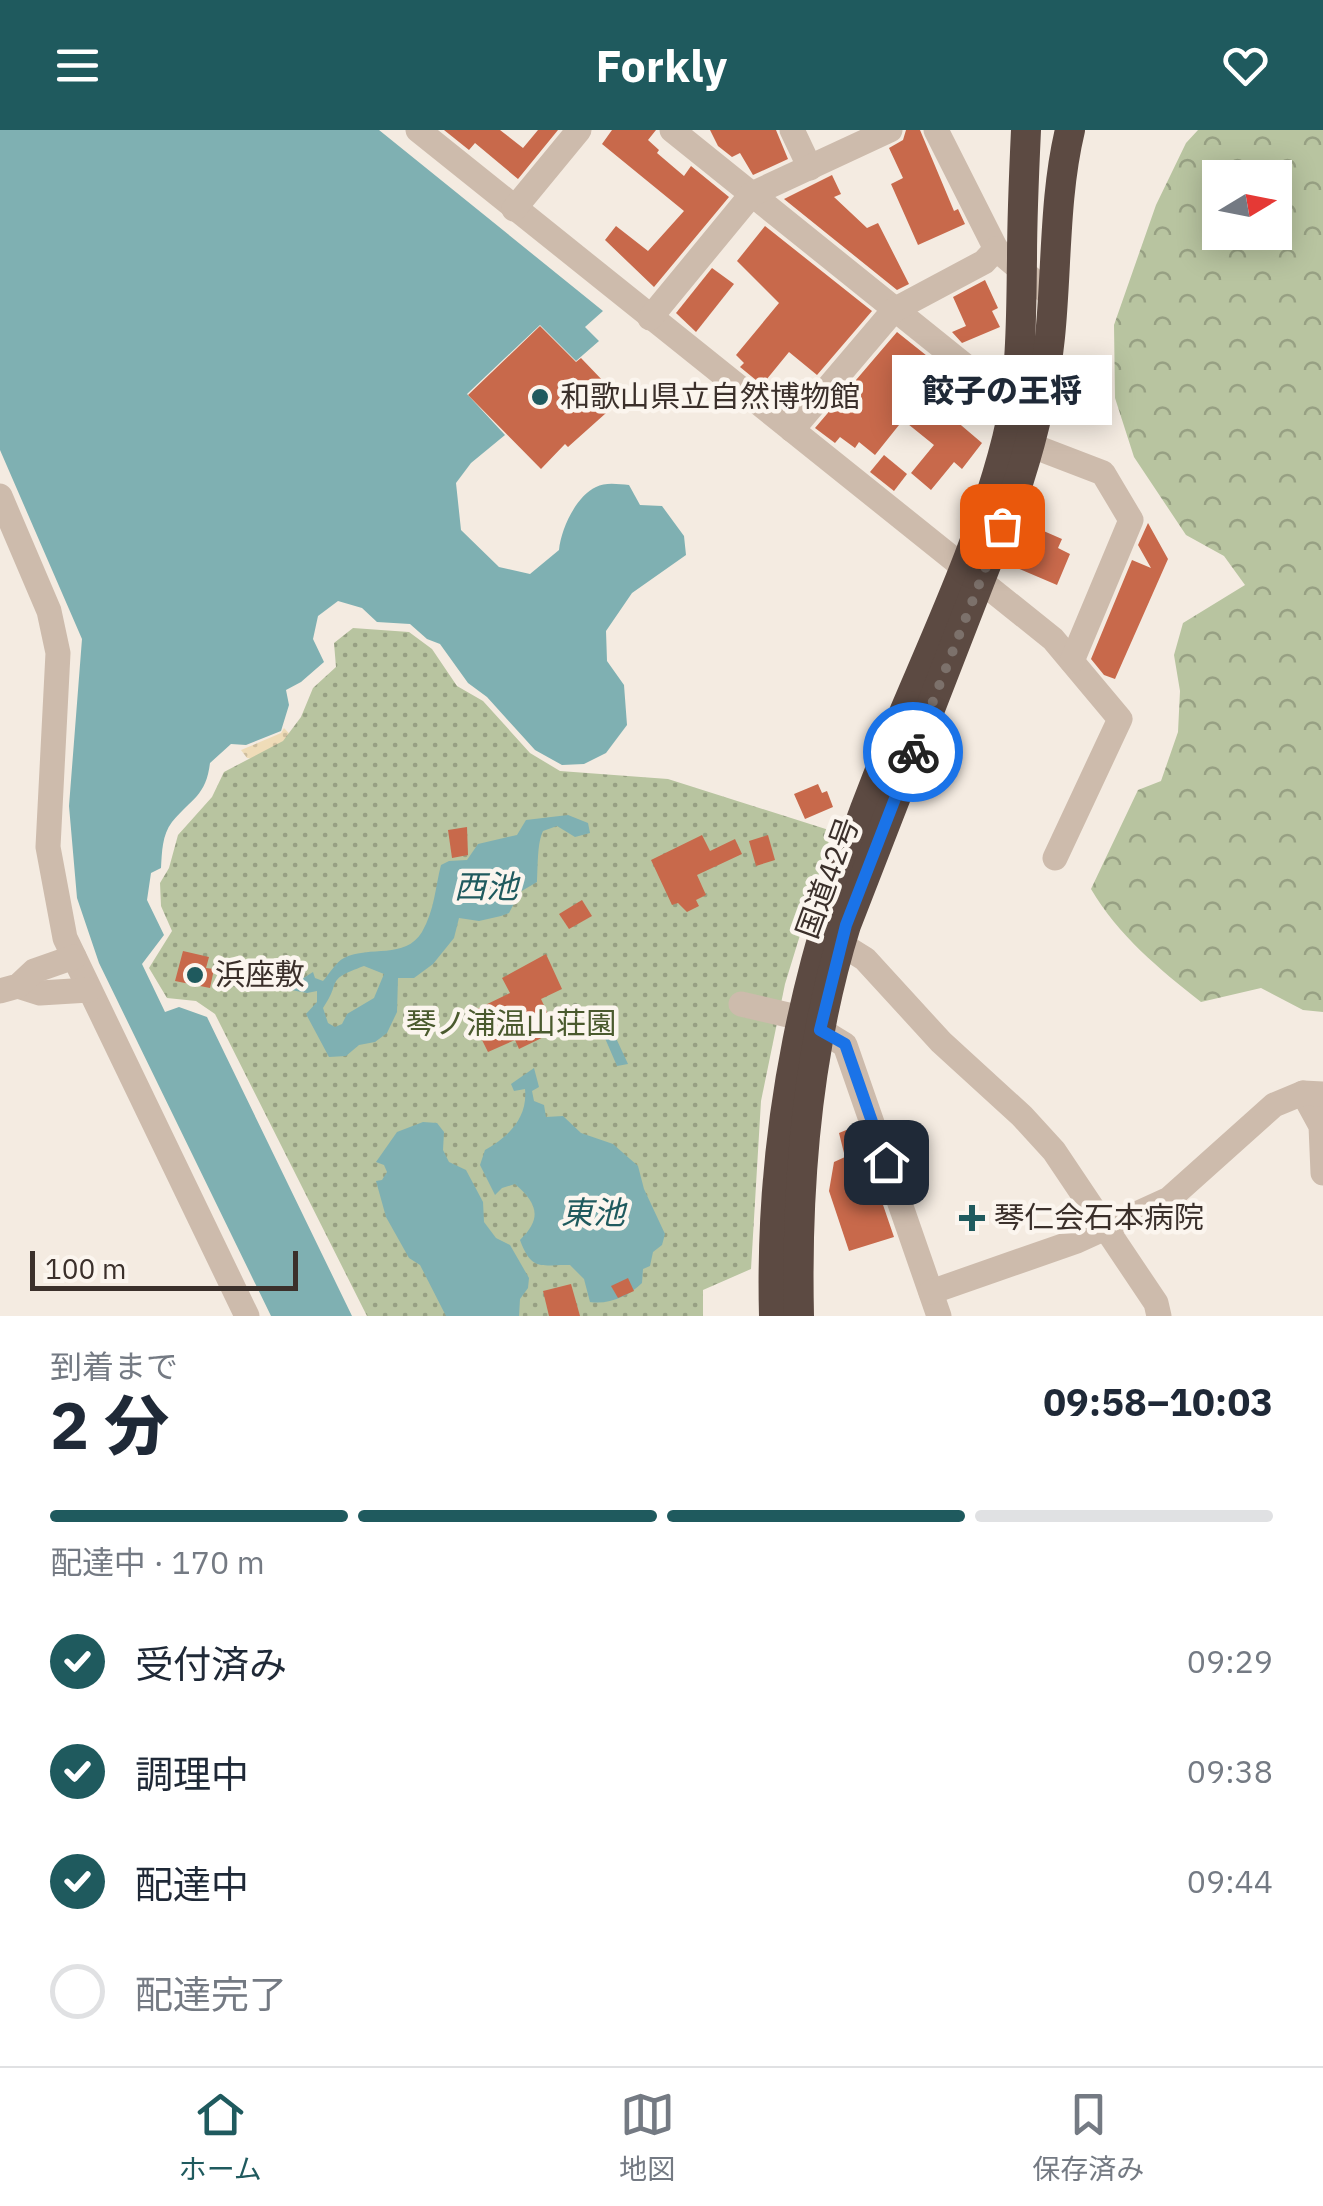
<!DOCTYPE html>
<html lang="ja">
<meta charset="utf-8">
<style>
:root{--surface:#fff;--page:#f2f2f3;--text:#1f2937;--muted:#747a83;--line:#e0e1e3;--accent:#1f5a5e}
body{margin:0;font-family:"IBM Plex Sans","Noto Sans JP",sans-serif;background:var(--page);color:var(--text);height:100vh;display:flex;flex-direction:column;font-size:38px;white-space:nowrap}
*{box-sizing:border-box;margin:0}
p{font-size:32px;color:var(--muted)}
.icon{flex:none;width:55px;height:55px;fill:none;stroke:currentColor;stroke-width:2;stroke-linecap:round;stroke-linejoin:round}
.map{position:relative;height:1186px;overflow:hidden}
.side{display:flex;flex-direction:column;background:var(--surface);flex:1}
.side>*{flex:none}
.needle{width:65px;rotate:80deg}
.fabs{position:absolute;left:1202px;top:30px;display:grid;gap:20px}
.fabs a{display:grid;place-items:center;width:90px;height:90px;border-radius:0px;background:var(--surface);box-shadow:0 5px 25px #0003;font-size:50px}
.scale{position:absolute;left:30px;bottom:25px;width:268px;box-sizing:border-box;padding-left:10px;border:5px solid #3b302b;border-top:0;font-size:28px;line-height:35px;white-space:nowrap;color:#3b302b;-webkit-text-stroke:8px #fbf5ee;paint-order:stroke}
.pin{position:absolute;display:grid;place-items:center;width:85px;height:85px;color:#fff;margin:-42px;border-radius:20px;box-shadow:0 5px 15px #0006}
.courier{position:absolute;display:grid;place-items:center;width:100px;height:100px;margin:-50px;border:8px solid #1a73e8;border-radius:50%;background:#fff;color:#222;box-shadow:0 2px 12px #0007}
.bubble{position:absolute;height:70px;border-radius:0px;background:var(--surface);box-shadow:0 5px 25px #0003;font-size:32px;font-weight:800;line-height:70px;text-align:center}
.overview em{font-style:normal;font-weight:800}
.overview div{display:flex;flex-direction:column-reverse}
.overview{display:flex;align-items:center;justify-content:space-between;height:170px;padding:0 50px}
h1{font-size:65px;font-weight:800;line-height:75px}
.bar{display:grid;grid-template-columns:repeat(4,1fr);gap:15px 10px;align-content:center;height:120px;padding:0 50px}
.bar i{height:12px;border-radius:8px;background:var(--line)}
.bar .active{background:var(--accent)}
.bar p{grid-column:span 4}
ol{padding:0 50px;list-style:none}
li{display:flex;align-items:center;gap:30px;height:110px}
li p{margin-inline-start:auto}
li .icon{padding:10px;border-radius:50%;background:var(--accent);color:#fff;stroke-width:4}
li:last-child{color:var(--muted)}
li i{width:55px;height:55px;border:5px solid var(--line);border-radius:50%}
header{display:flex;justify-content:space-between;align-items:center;height:130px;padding:0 50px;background:var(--accent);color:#fff;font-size:45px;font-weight:800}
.tabs{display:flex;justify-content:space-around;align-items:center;height:140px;border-top:2px solid var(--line);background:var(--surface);font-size:28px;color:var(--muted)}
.tabs a{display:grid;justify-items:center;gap:5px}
.tabs .active{color:var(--accent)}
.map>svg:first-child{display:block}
.forest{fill:url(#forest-crowns);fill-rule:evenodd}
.sand{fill:url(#sand-dots)}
.park{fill:url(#park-dots)}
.water{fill:#7fb0b2;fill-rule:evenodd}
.building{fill:#c8694b}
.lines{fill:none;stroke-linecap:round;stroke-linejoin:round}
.minor{stroke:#cdbbac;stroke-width:25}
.highway{stroke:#5c4a42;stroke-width:30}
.done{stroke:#7c716b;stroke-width:10;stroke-dasharray:0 18}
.route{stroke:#1a73e8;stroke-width:12}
.poi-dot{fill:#1f5a5e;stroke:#fbf5ee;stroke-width:4}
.labels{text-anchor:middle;stroke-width:9;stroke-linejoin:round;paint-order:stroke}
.poi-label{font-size:30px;fill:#3b302b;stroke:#fbf5ee;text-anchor:start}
.street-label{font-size:30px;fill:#3b302b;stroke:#fbf5ee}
.park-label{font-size:30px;fill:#4a5a2e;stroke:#fbf5ee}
.water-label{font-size:32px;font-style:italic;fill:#1f5a5e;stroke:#fbf5ee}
</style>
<header><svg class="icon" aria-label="menu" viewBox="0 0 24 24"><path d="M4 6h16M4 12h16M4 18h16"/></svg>Forkly<svg class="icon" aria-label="heart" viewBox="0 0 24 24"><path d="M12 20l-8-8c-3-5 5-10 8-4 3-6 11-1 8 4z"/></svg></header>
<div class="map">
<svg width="1323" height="1186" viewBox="0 0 1323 1186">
<defs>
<pattern id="forest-crowns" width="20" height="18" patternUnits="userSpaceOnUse" patternTransform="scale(2.5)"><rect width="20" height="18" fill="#b8c4a0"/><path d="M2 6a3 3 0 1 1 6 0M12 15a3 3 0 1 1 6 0" fill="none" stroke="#97a083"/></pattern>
<pattern id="sand-dots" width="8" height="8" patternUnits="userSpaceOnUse" patternTransform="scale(2.5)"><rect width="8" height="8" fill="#efdcb8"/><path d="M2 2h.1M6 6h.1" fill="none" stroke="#cebd9e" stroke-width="1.8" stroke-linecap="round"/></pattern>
<pattern id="park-dots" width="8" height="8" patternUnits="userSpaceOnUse" patternTransform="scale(2.5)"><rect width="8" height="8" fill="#b8c4a0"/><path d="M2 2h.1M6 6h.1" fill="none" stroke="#97a083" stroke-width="1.8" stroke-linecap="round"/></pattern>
</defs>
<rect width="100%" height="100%" fill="#f4ebe1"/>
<path class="forest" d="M1198,0h125v882l-20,-2 -42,-22 -60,14c-42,-33 -83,-67 -110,-113l47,-99 23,-9 17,-49 2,-41 -6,-36 9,-32 62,-38 -21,-29 -38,-21 -52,-78 -19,-59 -1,-73 42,-120 30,-62zM1220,48h55v54h-55z"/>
<polygon class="sand" points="284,598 299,614 276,632 247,628 241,620 281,603"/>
<polygon class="park" points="353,498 409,502 432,519 457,556 483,571 530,623 560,641 668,649 832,701 785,854 761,971 751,1139 703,1160 703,1186 367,1186 215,884 196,871 167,868 149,838 172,801 161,776 160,753 169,738 178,705 212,667 224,642 283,611 301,587 313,558 336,537 334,513"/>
<g class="water">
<path d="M0,0h379l224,181 -18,16 14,14 -23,20 -36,-36 -73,69 38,41 -34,28 -15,20 5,47 38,37 31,7 29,-24c2,-20 16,-53 37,-63 9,-5 22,-3 33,-2l11,20 22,1 22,30 2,19 -54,38 -26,38 1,30 17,24 3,40 -21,28 -22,11 -22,1 -27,-15 -48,-53 -19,-14 -28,-39 -13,-5 -17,-15 -33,-2 -15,-14 -24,-7 -20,15 -5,23 11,23 -23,20 -15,8 3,15 -8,26 -35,14 -15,-1 -21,19c-4,33 -18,35 -38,59 -10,13 -10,30 -11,46l-10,5 -4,27 17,35 -22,29 23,48 14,-5 28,10 145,299h-81l-172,-353 -22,-65 -8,-92 13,-167 -82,-189z"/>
<path d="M568,685l20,8 2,10 -15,4 -18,-11 -14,5c-6,12 -5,36 -6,51l-17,10 -11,21 -8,3 -22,5 -20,-3 -5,20 -21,26 -19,14h-16l-1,34 -10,21 -12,9 -16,3 -13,11 -17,1 -23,-43 11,-12v-11l-10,2 -21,-4 27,-17 2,6 8,3c6,-7 13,-19 21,-23 26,-13 61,2 78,-26 13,-23 13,-44 19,-67l8,-4 18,-1 11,-16 39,-9 9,-15zM364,836l20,8 -10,24 -27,16 -5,10 -7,3 -7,-4 -5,-15c20,-28 0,-27 41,-42z"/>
<polygon points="603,880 628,934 617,936 598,892 569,904 566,898"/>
<path d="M534,938l5,19 -7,4 2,10 10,4 2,12 17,-1 18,17 32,11 25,22 6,23 21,45 -3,11 -9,7 -3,14 -7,3 -1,14c-13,13 -33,22 -52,19l-6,-23 -14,-14c-28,-1 -38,8 -50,-25 23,-22 17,-37 -5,-56l-13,4 -7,7 -15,-30 5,-15c23,-13 43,-32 40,-61l-11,2 -3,-7z"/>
<polygon points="423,992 437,993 444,1002 443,1020 449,1032 466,1040 483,1072 484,1092 496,1108 510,1115 529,1148 528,1158 520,1169 519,1186 446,1186 420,1135 409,1128 386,1087 376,1051 382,1050 387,1042 384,1035 376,1032 397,1002"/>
</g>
<g class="building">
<polygon points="444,0 500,0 523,18 538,0 558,0 518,49 475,13 469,20"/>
<polygon points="612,0 656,0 648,10 659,20 657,23 684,46 691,36 729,67 654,157 605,110 616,96 648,121 684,81 602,14"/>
<polygon points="710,0 776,0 788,29 753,45 740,23 732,27 718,16"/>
<polygon points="906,0 920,0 954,81 958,79 965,94 918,115 891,54 903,48 889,18 903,10"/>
<polygon points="832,45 841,64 834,67 867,98 878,93 909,154 897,160 784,69"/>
<polygon points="765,96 872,181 817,245 789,222 762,255 740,237 744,233 736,225 779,173 737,131"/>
<polygon points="712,138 734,154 696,202 676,183"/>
<polygon points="985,150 998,178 992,181 1000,197 962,213 952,202 966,196 953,167"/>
<polygon points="540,196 576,232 581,228 605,253 600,257 615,275 568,317 565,314 541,339 468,265"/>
<polygon points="897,202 976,265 955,290 982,313 962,339 954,332 931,360 911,343 934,315 903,290 875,325 859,312 855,318 840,307 835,313 815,298"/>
<polygon points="884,325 907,344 894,361 870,342"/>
<polygon points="1023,392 1062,409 1058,418 1070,424 1057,455 1008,434"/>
<polygon points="1148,393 1168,429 1115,549 1104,545 1091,529 1132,430 1151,438 1138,415"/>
<polygon points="818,654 822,663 827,661 833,677 805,689 794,664"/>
<polygon points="467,697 468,725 452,728 448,700"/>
<polygon points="702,705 710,721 735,709 742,724 697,745 706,765 696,770 699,776 687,782 678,773 672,775 651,730"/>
<polygon points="768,705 775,730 756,736 749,711"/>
<polygon points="582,770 592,786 569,799 559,784"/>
<polygon points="183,821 209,827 206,838 214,839 210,858 175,851"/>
<polygon points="546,824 562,859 541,869 556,901 519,919 515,910 488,922 481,908 488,905 475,880 510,863 502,848"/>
<polygon points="856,996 894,1107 849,1121 829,1061 834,1032 845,1027 839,1003"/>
<polygon points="628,1148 634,1161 618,1168 611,1156"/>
<polygon points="571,1154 580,1186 549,1186 543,1161"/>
</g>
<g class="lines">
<g class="minor">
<polyline points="418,0 1053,509 1120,589 1055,728"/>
<polyline points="672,0 1014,275"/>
<polyline points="792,0 810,38"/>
<polyline points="936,0 996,119 1053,167"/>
<polyline points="514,79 579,0"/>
<polyline points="650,188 752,64 890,0"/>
<polyline points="792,300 894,180 984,132 996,119"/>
<polyline points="1030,315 1103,343 1131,390 1072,531"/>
<polyline points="0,366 49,481 58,523 48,717 65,808 247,1186"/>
<polyline points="828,806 865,829 941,912 1022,986 1054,1021 1156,1173 1159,1186"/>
<polyline points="18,856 40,863 89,860"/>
<polyline points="0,861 18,856 34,841 74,827"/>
<polyline points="741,874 801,888 845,915 939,1186"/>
<polyline points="1303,963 1321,996 1323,1043"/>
<polyline points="931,1162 1077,1111 1169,1069 1274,975 1303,963 1323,964"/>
</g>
<g class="highway">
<path d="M774,1186c-5,-191 33,-362 103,-538 44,-112 101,-223 130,-339 15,-60 14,-120 15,-180 0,-43 2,-86 4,-129"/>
<path d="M799,1186c-3,-131 8,-266 47,-391l173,-445c15,-47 26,-94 31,-143 7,-69 4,-140 20,-207"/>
</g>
</g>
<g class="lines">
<polyline class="done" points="913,622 1002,396"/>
<polyline class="route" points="886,1032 845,914 820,900 846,795 913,622"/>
</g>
<g class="poi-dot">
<circle cx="540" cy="267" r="10"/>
<circle cx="195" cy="845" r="10"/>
<path d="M967 1073h10v10h10v10h-10v10h-10v-10h-10v-10h10z"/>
</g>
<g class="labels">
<g class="poi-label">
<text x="560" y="277">和歌山県立自然博物館</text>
<text x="215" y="855">浜座敷</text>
<text x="994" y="1098">琴仁会石本病院</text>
</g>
<g class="street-label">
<text transform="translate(828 748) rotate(-70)" y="10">国道42号</text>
</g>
<g class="park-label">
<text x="511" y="904">琴ノ浦温山荘園</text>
</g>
<g class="water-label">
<text x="486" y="768">西池</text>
<text x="593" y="1094">東池</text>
</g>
</g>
</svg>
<div class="fabs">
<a><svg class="needle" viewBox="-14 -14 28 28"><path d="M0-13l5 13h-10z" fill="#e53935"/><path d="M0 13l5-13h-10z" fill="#747a83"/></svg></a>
</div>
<div class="scale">100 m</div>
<div class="pin" style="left:1002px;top:396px;background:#ea580c"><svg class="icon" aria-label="bag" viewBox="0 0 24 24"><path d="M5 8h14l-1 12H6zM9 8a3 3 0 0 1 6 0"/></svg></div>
<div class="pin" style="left:886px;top:1032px;background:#1f2937"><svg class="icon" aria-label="home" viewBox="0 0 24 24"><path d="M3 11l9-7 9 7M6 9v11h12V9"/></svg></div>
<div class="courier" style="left:913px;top:622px"><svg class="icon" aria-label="bike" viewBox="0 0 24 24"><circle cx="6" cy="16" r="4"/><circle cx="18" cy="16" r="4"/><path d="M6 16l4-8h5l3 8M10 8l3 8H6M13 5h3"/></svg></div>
<div class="bubble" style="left:892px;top:225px;width:220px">餃子の王将</div>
</div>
<section class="side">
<div class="overview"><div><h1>2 分</h1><p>到着まで</p></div><em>09:58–10:03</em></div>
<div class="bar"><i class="active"></i><i class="active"></i><i class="active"></i><i></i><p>配達中 · 170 m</p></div>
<ol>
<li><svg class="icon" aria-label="check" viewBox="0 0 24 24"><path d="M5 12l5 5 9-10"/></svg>受付済み<p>09:29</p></li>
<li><svg class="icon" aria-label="check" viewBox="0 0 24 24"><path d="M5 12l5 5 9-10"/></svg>調理中<p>09:38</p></li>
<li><svg class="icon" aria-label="check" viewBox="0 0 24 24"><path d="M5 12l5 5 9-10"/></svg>配達中<p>09:44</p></li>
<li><i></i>配達完了</li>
</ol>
</section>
<nav class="tabs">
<a class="active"><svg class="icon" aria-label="home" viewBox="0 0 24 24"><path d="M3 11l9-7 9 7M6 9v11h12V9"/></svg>ホーム</a>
<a><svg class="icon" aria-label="map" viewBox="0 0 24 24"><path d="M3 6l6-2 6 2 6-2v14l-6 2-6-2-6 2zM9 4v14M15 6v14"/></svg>地図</a>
<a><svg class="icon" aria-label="saved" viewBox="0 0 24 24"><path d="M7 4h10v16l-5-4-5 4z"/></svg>保存済み</a>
</nav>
